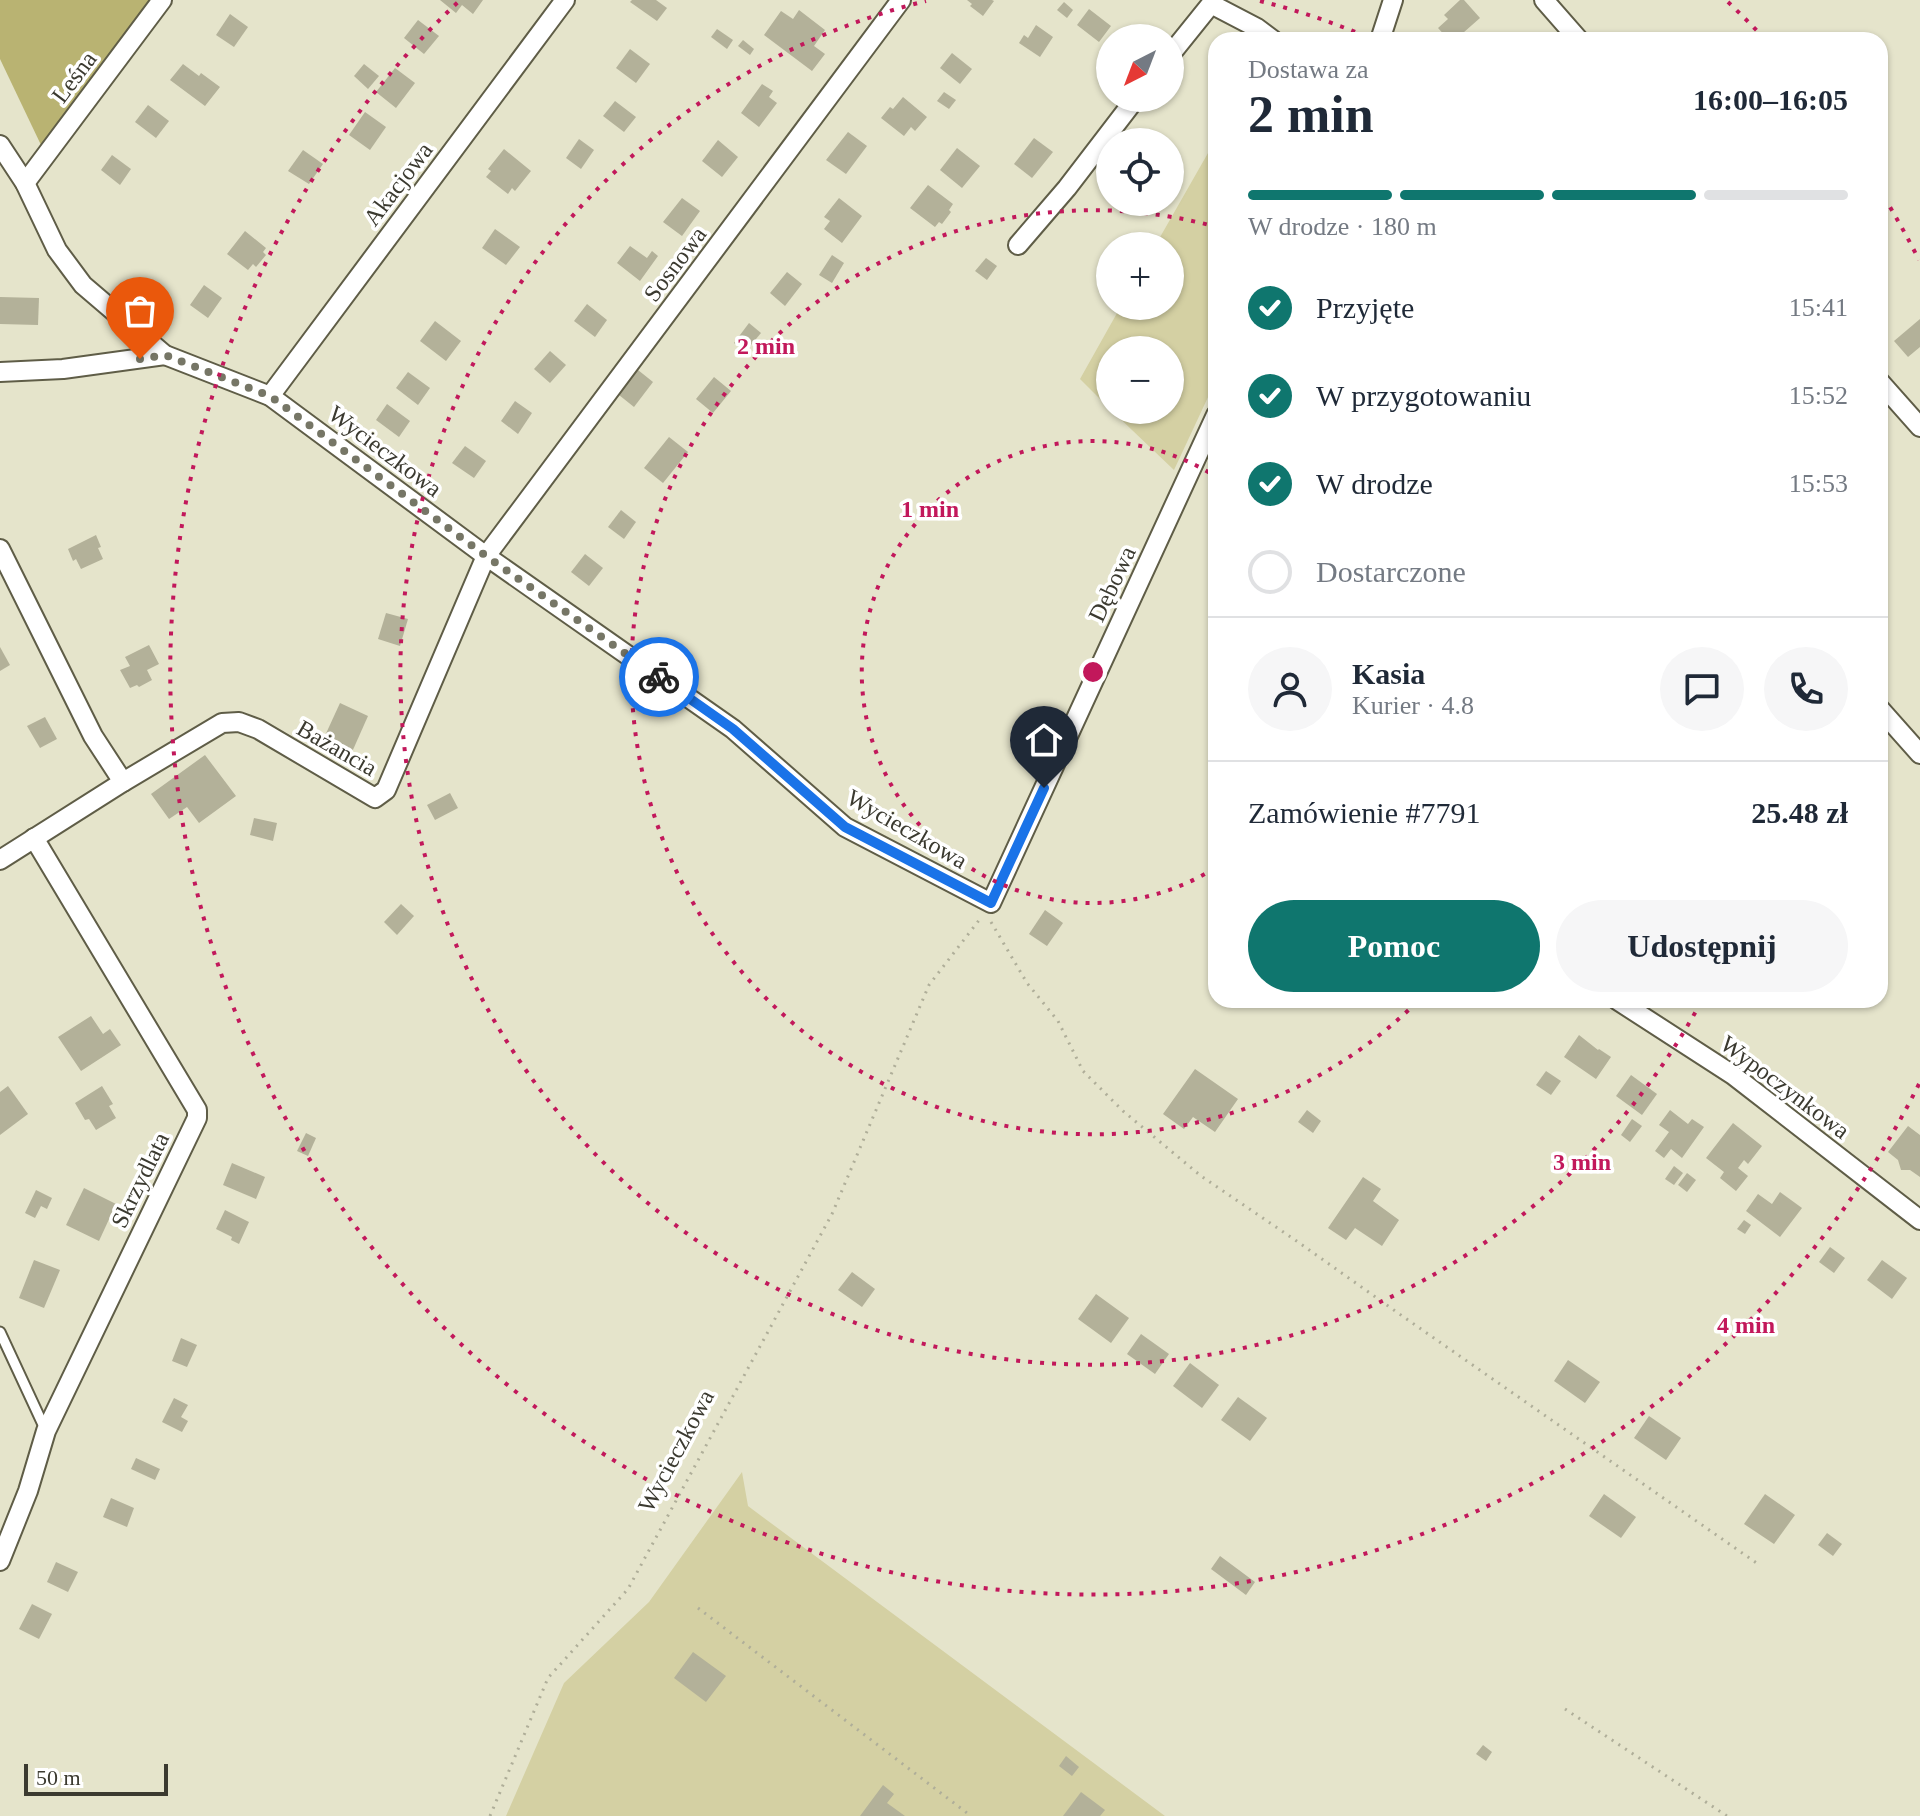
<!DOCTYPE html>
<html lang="pl">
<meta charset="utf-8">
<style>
:root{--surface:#fff;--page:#f6f6f7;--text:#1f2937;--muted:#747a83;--line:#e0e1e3;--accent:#0f766e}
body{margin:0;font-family:Georgia,serif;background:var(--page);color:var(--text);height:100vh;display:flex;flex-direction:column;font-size:30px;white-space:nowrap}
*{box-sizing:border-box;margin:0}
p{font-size:26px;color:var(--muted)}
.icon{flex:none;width:44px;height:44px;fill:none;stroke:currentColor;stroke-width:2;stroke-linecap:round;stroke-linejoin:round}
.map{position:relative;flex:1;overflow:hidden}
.panel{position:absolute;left:1208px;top:32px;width:680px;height:976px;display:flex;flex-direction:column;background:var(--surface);border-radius:24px;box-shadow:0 2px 6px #0004}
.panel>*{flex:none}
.needle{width:52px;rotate:222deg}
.controls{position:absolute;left:1096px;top:24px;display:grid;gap:16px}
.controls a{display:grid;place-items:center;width:88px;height:88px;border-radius:50%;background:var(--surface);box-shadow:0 2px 6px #0004;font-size:40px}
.scale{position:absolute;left:24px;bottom:20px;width:144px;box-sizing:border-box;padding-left:8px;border:4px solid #3b3a30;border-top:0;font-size:22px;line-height:28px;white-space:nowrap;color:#3b3a30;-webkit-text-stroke:6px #fff;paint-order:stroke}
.pin{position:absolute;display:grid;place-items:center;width:68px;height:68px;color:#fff;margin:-82px -34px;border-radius:50% 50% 50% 0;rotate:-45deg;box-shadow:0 0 8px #0007}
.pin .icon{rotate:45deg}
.courier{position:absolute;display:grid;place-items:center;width:80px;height:80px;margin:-40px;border:6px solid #1a73e8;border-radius:50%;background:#fff;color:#222;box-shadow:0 2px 10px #0007}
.overview em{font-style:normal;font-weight:600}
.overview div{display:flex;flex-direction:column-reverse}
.overview{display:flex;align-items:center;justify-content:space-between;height:136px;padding:0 40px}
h1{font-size:52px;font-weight:600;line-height:60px}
.bar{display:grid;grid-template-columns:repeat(4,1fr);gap:12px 8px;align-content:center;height:96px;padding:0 40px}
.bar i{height:10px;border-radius:6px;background:var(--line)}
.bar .on{background:var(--accent)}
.bar p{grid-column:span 4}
.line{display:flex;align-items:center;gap:20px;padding:0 40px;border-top:2px solid var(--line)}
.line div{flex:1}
.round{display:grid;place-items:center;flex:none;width:84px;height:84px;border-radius:42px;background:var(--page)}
ol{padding:0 40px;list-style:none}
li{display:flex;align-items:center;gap:24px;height:88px}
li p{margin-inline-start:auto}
li .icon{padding:8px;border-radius:50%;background:var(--accent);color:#fff;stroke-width:4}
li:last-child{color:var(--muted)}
li i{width:44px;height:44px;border:4px solid var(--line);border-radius:50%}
.primary-button{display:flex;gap:16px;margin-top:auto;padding:16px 40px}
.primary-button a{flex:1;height:92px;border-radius:48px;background:var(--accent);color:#fff;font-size:32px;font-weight:600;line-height:92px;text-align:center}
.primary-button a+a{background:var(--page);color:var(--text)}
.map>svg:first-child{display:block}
.green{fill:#d4d0a3}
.forest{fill:#b9b372}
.building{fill:#b3b199}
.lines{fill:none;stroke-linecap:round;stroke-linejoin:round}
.service-casing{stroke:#5f5d47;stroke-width:13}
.minor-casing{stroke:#5f5d47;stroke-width:22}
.path{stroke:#afae99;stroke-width:3;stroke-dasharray:2 6;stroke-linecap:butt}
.service{stroke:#fff;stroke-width:9}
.minor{stroke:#fff;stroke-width:18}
.done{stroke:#767666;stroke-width:8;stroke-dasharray:0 14.4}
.route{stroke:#1a73e8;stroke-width:10}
.ring{fill:none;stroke:#c2185b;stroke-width:4;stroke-dasharray:4 8}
.labels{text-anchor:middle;stroke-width:7;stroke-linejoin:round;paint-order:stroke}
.street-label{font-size:24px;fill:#3b3a30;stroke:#fff}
.centre{fill:#c2185b;stroke:#fff;stroke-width:4}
.ring-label{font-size:24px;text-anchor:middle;font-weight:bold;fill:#c2185b;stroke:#fff;stroke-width:7;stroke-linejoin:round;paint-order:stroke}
</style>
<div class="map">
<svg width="1920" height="1816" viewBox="0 0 1920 1816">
<rect width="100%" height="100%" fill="#e5e4cb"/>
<g class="green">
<polygon points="1216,139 1216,380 1174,470 1111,410 1170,410 1170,350 1110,350 1110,409 1080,379 1121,306 1170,306 1170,246 1155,246"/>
<polygon points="742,1472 748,1506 1165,1816 506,1816 564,1683 649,1602"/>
</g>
<polygon class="forest" points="0,0 151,0 41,145 0,59"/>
<g class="building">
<polygon points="440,0 483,0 473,14 462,5 456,13"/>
<polygon points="632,0 656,0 667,8 657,21 630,2"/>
<polygon points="967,0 992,0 994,1 983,16 970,6 972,4"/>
<polygon points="1460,0 1464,0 1480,18 1455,40 1449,40 1438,28 1448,19 1444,15"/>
<polygon points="1064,2 1073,10 1067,18 1057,10"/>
<polygon points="1089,9 1111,26 1099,42 1077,25"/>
<polygon points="799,10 825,30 814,46 825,54 812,71 764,35 781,11 793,19"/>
<polygon points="230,14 248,27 234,47 216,35"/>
<polygon points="418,20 439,36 424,54 404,38"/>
<polygon points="1036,25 1053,37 1040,57 1019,43 1024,35 1028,38"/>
<polygon points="717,29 733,40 727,49 711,37"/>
<polygon points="743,40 754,49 750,55 738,46"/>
<polygon points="630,49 650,64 636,83 616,68"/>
<polygon points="952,53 972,69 960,84 940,68"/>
<polygon points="183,64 199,76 201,73 220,87 205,106 170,80"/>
<polygon points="364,64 379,76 368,89 354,76"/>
<polygon points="395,68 415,83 396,108 376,92"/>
<polygon points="762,84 773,91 769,97 777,103 759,127 741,113"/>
<polygon points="944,92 956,100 949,109 937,101"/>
<polygon points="903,97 927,117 915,131 911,127 904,136 881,118 890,107 893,109"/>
<polygon points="615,101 636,117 624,132 603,116"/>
<polygon points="148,105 169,121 156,138 135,122"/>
<polygon points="365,112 386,127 370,150 349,135"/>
<polygon points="848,132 867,146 846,174 826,160"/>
<polygon points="1034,138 1053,152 1032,178 1014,164"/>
<polygon points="579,139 594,150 581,169 566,158"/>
<polygon points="718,140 738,157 722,177 702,161"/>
<polygon points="957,148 980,166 962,188 940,170"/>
<polygon points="504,149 531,171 515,191 512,188 508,194 486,177 491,171 488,169"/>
<polygon points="303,150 323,164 309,184 288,171"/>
<polygon points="112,155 131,169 120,185 101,170"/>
<polygon points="928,185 953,204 949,210 951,212 942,224 939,222 935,227 910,208"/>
<polygon points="682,198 700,211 682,236 663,222"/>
<polygon points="839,198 862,216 842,243 824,229 830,221 824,217"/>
<polygon points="495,229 520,247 506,265 482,248"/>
<polygon points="245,231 266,248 263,252 266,255 256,267 253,264 248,270 227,254"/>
<polygon points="630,246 647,258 652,251 658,256 640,281 617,263"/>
<polygon points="832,255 844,263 832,283 819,275"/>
<polygon points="986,258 997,266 987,280 975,271"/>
<polygon points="787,272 802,284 785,306 770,293"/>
<polygon points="204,285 222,298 208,318 190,305"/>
<polygon points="0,297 39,298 38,325 0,324"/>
<polygon points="587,304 607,320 595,337 574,321"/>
<polygon points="1920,319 1920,347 1908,357 1894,341"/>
<polygon points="435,321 461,341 446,361 420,341"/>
<polygon points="749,323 761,333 745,352 734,343"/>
<polygon points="550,351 566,365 550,383 534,369"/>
<polygon points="638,370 653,382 634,407 619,395"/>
<polygon points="408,372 430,388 418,405 396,388"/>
<polygon points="714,377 731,391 713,413 696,399"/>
<polygon points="515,401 532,413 518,434 501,421"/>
<polygon points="387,404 410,421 399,437 376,420"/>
<polygon points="669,437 688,452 663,483 644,468"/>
<polygon points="465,446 486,461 474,478 452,463"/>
<polygon points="621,510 636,522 624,539 608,527"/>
<polygon points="96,535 101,547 98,548 103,559 81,569 76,559 73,561 68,549"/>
<polygon points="585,554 603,568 589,586 571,572"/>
<polygon points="386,613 408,619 400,646 378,639"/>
<polygon points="149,645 159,664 147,670 152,680 139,687 137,685 130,688 120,670 130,666 125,657"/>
<polygon points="0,647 10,665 0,671"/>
<polygon points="340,703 368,716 352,752 323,740"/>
<polygon points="45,717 57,739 40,748 27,726"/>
<polygon points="205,755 236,796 199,823 187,807 169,819 151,794"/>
<polygon points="450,793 458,808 435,820 427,805"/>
<polygon points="254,818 277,823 273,841 250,835"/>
<polygon points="401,904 414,916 397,935 384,922"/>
<polygon points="1045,910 1063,923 1047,946 1029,934"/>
<polygon points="91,1016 103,1034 110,1029 121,1045 81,1071 58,1037"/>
<polygon points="1579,1035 1598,1050 1599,1049 1611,1057 1596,1079 1564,1057"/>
<polygon points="1195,1069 1238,1099 1215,1132 1193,1117 1184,1129 1163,1114"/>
<polygon points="1546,1071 1561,1081 1551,1095 1536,1085"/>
<polygon points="1631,1075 1657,1094 1642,1115 1616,1096"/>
<polygon points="8,1086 28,1114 0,1135 0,1092"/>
<polygon points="102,1086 113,1104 109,1106 116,1118 96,1130 89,1119 85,1120 75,1103"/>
<polygon points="1307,1110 1321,1121 1313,1133 1298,1122"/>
<polygon points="1670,1110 1688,1124 1692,1119 1704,1127 1682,1158 1671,1149 1664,1158 1655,1151 1669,1132 1659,1125"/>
<polygon points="1632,1119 1642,1126 1630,1142 1621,1135"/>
<polygon points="1733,1123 1762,1146 1748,1164 1744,1160 1738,1168 1748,1176 1736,1191 1720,1178 1724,1172 1706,1158"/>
<polygon points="1908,1126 1920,1135 1920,1177 1910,1170 1901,1170 1898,1160 1888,1152"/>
<polygon points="306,1133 316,1138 308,1156 297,1151"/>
<polygon points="232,1163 265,1177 256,1199 223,1185"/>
<polygon points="1674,1166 1683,1173 1674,1185 1665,1179"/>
<polygon points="1687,1173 1696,1180 1687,1192 1678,1185"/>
<polygon points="1363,1177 1381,1189 1373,1201 1399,1220 1382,1246 1355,1228 1346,1240 1328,1228"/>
<polygon points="84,1188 116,1204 99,1241 66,1225"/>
<polygon points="36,1190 52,1198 47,1209 41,1206 35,1218 25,1213"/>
<polygon points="1780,1192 1802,1208 1780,1237 1746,1211 1758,1194 1772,1204"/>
<polygon points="225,1210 249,1222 239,1244 231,1240 232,1237 216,1229"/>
<polygon points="1744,1220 1751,1225 1745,1234 1737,1229"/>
<polygon points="1830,1247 1845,1258 1834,1273 1819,1262"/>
<polygon points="34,1260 60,1270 44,1308 19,1298"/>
<polygon points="1882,1260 1907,1278 1892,1299 1867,1280"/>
<polygon points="852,1272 875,1289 862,1307 838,1290"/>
<polygon points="1096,1294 1129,1318 1111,1343 1078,1319"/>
<polygon points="1141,1334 1169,1354 1155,1374 1127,1354"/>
<polygon points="181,1338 197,1345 187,1367 172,1361"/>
<polygon points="1568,1360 1600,1382 1585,1403 1554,1381"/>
<polygon points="1190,1363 1219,1385 1202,1408 1173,1386"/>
<polygon points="1238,1397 1267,1418 1250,1441 1221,1420"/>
<polygon points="174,1398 188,1405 181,1417 188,1421 182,1432 162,1422"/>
<polygon points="1649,1416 1681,1438 1666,1460 1634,1438"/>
<polygon points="136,1458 160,1469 155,1480 131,1469"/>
<polygon points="1604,1494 1636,1517 1621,1538 1589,1516"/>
<polygon points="1765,1494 1795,1515 1774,1544 1744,1524"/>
<polygon points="111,1498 134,1508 127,1527 103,1517"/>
<polygon points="1827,1533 1842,1544 1833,1556 1818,1545"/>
<polygon points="1220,1556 1255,1582 1246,1595 1211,1569"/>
<polygon points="56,1562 78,1572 68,1592 47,1582"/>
<polygon points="32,1604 52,1614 39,1639 19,1629"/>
<polygon points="693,1652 726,1676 706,1702 674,1678"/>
<polygon points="1483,1745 1492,1752 1486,1761 1476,1754"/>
<polygon points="1066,1756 1079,1767 1072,1776 1059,1766"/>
<polygon points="883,1785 894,1794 887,1803 905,1816 860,1816"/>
<polygon points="1081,1792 1105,1810 1100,1816 1063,1816"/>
</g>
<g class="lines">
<defs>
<polyline id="service" points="0,1332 46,1431"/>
<g id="minor">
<polyline points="1544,0 1579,40"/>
<polyline points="1380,40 1393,0"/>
<polyline points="1170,55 1211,4 1257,28 1273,40"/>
<polyline points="0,145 25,183 57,250 83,285 165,355 270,396 486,556 733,729 845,827 991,903 1216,415"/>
<polyline points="25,183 162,0"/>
<polyline points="1018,245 1067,188 1136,98"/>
<polyline points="0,372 63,369 165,355"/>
<polyline points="1880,382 1920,427"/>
<polyline points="270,396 565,0"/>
<polyline points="0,549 93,736 123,782"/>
<polyline points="1880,709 1920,754"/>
<polyline points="0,860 123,782 222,723 239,722 258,729 375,798 386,790 486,556 901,0"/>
<polyline points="1617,1000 1733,1075 1920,1220"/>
<polyline points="0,1561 28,1491 46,1431 197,1118 197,1110 34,838"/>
</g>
</defs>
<use href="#service" class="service-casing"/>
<use href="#minor" class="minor-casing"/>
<g class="path">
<polyline points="991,922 1027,983 1058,1021 1083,1071 1123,1111 1201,1176 1298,1242 1398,1313 1758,1564"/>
<polyline points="698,1608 971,1816"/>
<polyline points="1565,1709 1727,1816"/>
<polyline points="490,1816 548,1678 628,1589 832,1214 929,985 980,919"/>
</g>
<use href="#service" class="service"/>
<use href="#minor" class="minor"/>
</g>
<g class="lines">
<polyline class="done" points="140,359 165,355 270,396 486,556 659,677"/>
<polyline class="route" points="659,677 733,729 845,827 991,903 1044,788"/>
</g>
<g class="ring">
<path d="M1215 868A231 231 0 1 1 1215 476"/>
<path d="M1417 1002A462 462 0 1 1 1213 226"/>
<path d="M1701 1002A692 692 0 1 1 926 1M1260 1A692 692 0 0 1 1374 40"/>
<path d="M1919 1084A923 923 0 1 1 458 2M1728 2A923 923 0 0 1 1763 37M1884 197A923 923 0 0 1 1919 260"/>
</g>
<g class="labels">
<g class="street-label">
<text transform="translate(74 77) rotate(-53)" y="8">Leśna</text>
<text transform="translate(398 184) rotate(-53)" y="8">Akacjowa</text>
<text transform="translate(675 264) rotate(-53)" y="8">Sosnowa</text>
<text transform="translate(385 451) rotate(37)" y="8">Wycieczkowa</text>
<text transform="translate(1112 584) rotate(-65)" y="8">Dębowa</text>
<text transform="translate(337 748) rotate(30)" y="8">Bażancia</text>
<text transform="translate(907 829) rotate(30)" y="8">Wycieczkowa</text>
<text transform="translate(1785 1087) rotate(37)" y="8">Wypoczynkowa</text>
<text transform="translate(140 1180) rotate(-64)" y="8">Skrzydlata</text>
<text transform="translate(676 1451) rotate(-62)" y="8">Wycieczkowa</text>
</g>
</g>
<circle cx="1093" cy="672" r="12" class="centre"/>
<g class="ring-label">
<text x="766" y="354">2 min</text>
<text x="930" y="517">1 min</text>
<text x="1582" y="1170">3 min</text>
<text x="1746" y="1333">4 min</text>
</g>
</svg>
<div class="controls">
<a><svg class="needle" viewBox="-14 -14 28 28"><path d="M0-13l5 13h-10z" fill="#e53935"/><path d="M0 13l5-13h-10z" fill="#747a83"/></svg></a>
<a><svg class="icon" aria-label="locate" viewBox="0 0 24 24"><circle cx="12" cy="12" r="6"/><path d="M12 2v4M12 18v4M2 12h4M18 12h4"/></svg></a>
<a>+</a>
<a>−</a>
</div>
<div class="scale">50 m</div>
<div class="pin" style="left:140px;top:359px;background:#ea580c"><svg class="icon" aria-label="bag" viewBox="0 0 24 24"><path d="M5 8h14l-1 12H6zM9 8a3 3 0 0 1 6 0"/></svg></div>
<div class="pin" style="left:1044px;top:788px;background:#1f2937"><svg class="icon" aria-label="home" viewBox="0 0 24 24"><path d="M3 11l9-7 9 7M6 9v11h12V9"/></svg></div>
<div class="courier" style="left:659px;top:677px"><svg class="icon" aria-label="bike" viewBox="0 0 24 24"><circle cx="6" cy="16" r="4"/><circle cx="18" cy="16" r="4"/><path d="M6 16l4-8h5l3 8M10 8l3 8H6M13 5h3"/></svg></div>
<section class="panel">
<div class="overview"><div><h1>2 min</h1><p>Dostawa za</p></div><em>16:00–16:05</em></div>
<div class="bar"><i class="on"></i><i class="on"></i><i class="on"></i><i></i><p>W drodze · 180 m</p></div>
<ol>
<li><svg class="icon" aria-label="check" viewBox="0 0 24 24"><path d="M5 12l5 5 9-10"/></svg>Przyjęte<p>15:41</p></li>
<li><svg class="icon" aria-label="check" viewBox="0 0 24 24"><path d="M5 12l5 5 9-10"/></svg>W przygotowaniu<p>15:52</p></li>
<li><svg class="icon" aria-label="check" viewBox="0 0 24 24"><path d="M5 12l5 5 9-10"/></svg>W drodze<p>15:53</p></li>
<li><i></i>Dostarczone</li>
</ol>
<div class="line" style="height:144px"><a class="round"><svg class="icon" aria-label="person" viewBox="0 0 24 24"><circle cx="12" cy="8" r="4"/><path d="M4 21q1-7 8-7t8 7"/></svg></a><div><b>Kasia</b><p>Kurier · 4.8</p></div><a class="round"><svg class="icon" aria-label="chat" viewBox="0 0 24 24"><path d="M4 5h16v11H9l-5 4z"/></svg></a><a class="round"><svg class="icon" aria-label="phone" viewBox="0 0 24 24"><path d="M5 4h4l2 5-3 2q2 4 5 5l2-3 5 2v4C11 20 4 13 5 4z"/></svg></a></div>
<div class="line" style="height:104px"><div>Zamówienie #7791</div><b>25.48 zł</b></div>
<div class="primary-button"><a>Pomoc</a><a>Udostępnij</a></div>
</section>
</div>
